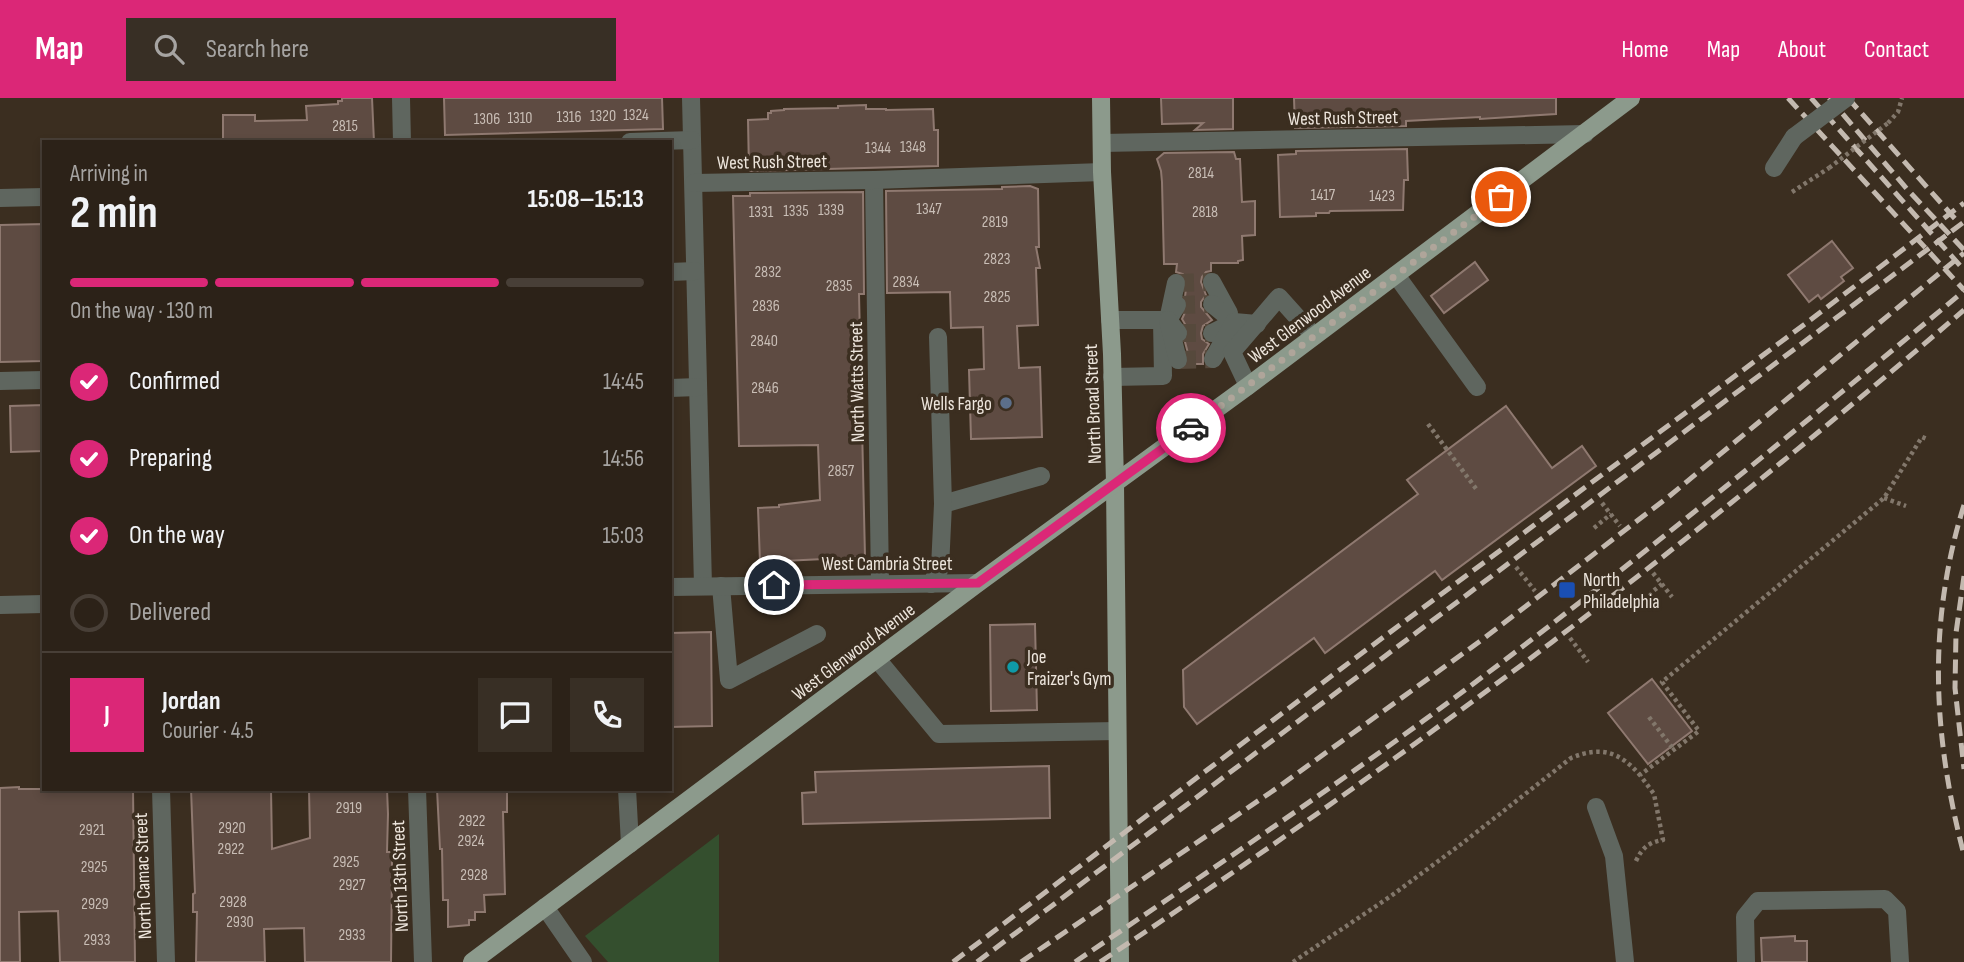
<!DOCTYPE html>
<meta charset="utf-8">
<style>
:root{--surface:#2c2218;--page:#382f25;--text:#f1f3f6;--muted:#a6a4a2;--line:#483f37;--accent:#db2777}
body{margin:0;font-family:"Sofia Sans Condensed",sans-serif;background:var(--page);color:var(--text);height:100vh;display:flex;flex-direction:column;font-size:26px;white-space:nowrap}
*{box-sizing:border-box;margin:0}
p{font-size:23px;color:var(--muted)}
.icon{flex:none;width:38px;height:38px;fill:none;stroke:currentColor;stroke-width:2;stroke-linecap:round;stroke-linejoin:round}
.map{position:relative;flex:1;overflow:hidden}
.drawer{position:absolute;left:42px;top:42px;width:630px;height:651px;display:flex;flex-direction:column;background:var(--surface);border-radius:0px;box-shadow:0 4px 10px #0003,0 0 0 2px var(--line)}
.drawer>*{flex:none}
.pin{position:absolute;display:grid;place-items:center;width:60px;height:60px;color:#fff;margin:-30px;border:4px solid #fff;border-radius:50%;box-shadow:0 2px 7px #0007}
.courier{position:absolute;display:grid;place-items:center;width:70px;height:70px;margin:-35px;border:5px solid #db2777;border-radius:50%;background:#fff;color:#222;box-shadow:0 2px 9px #0007}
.head em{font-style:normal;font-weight:700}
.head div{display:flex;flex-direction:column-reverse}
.head{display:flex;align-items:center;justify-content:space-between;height:119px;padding:0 28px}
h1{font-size:46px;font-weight:700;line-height:52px}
.bar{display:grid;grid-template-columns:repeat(4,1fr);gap:10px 7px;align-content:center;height:84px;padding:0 28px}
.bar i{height:9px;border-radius:5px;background:var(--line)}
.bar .current{background:var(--accent)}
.bar p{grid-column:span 4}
.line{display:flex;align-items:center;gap:18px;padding:0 28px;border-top:2px solid var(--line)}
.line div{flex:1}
.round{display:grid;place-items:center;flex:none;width:74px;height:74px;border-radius:0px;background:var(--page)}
ol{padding:0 28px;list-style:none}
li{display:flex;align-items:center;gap:21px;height:77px}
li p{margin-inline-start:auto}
li .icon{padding:7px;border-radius:50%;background:var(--accent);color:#fff;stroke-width:4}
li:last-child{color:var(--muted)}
li i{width:38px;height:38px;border:4px solid var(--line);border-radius:50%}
header{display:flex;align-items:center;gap:42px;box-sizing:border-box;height:98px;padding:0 35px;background:var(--accent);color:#fff}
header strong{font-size:33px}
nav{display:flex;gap:38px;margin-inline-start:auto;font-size:24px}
.search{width:490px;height:63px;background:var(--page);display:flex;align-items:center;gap:18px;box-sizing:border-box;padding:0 24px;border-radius:0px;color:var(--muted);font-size:26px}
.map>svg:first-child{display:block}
.green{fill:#344f2e}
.building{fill:#5e4b42;stroke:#8f7970;stroke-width:2}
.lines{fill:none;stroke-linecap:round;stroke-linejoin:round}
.minor-tunnel{stroke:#56493c;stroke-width:18;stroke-dasharray:18 9;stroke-linecap:butt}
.path{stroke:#82776b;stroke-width:4.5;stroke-dasharray:3.5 3.5;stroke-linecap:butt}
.minor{stroke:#5f665f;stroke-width:18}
.major{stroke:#8c9a8c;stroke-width:18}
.rail{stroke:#c3b9af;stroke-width:5;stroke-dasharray:14 7;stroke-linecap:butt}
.path-bridge{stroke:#82776b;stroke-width:4.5;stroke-dasharray:3.5 3.5;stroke-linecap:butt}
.minor-bridge{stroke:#5f665f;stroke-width:18}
.done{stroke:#afa59a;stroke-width:7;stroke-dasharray:0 12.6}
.route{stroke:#db2777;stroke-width:9}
.service-dot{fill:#5c6f8a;stroke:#3b2e20;stroke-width:2.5}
.transit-dot{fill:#1a4fb4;stroke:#3b2e20;stroke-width:2.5}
.culture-dot{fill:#0f9aa8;stroke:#3b2e20;stroke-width:2.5}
.labels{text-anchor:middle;stroke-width:7;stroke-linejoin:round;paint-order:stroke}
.number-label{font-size:16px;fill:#c9beb6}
.street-label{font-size:19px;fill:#ede5dc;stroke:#3b2e20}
.poi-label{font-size:19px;fill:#ede5dc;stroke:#3b2e20;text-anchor:start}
</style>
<header>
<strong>Map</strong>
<div class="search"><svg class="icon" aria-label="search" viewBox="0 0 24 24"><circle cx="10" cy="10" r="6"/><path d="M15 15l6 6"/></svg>Search here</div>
<nav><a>Home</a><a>Map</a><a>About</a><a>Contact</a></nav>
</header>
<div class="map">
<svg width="1964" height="864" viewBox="0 0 1964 864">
<rect width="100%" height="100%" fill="#3b2e20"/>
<polygon class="green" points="719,736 719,864 608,864 585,838"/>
<g class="building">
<polygon points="342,0 372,0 374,44 223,44 223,17 255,17 255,23 307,22 306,8 338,6 338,3 342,3"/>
<polygon points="444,0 662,0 663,31 445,37"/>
<polygon points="1161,0 1233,0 1233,31 1195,32 1203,25 1162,26"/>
<polygon points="1294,0 1556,0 1556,16 1480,21 1480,19 1406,23 1406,28 1295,30"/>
<polygon points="866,7 866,11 886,11 886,12 933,11 934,32 938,32 938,68 749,73 748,22 768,21 768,15 771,15 771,13 784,12 784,11 838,10 838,8"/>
<polygon points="1407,51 1408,82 1404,82 1403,112 1330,113 1329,115 1316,115 1316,118 1280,119 1278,57 1296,56 1296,53"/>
<polygon points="1234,54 1236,61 1240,61 1242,104 1255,103 1255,137 1242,138 1243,162 1238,163 1238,165 1211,165 1211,173 1206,174 1202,179 1201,184 1206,197 1201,204 1201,209 1212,222 1203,228 1201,235 1202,241 1209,246 1203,256 1203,266 1188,266 1189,259 1185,244 1189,239 1189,233 1182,221 1188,208 1185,199 1187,182 1183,176 1176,174 1177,166 1164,166 1162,84 1161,73 1157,61 1164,55"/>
<polygon points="1030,88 1038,91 1039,149 1036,149 1040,170 1036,170 1038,227 1017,228 1019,270 1040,269 1042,339 971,341 969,272 984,271 983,229 951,230 950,194 887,195 886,93 1002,91 1002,89"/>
<polygon points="863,94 864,196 859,196 865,459 760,464 758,410 779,409 779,407 820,402 818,347 739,348 733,98 750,98 750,95"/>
<polygon points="44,126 44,263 0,264 0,127"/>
<polygon points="1832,143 1853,170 1841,179 1844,183 1821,201 1818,197 1809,204 1788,177"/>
<polygon points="1475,164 1488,182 1444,215 1431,198"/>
<polygon points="44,307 44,353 11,354 10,308"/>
<polygon points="1506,308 1552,370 1582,348 1596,368 1442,482 1435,473 1325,555 1314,540 1197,626 1184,609 1183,572 1418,396 1407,382"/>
<polygon points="1035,526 1037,612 991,613 990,527"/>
<polygon points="711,534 712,628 670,629 670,535"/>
<polygon points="1652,581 1692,633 1648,666 1608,615"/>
<polygon points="1049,668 1050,720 803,726 802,695 816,694 815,674"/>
<polygon points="19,689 19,691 133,691 135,864 60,864 58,813 19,814 20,864 0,864 0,690"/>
<polygon points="191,691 271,691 272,751 310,740 309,691 387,691 388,716 387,754 392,754 392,771 391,864 305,864 304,830 264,831 265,864 196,864 197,814 193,814 193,796 195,795"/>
<polygon points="437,691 507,691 507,714 503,714 505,796 484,797 485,814 475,814 475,822 469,822 469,827 448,829 448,802 443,802 442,751 440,751"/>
<polygon points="1795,838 1795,843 1807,843 1807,864 1762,864 1761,840"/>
</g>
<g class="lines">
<g class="minor-tunnel">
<polyline points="1176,185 1212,184"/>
<polyline points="1177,207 1212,206"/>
<polyline points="1178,235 1212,235"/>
<polyline points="1178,262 1213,261"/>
</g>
<g class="path">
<polyline points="1888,25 1898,14 1902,0"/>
<polyline points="1792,94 1829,70"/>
<polyline points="1428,326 1477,392"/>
<polyline points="1884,400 1906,408"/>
<polyline points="1602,405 1620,428"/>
<polyline points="1594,430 1611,416"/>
<polyline points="1516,469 1535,493"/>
<polyline points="1653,475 1672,499"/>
<polyline points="1643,501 1662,486"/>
<polyline points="1570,540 1588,564"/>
<polyline points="1649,619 1674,652"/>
<path d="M1636,763c6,-13 13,-19 27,-21l-9,-46 -14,-19 59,-44 -37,-49 222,-184 38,-61 5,2"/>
<path d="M1293,864l98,-66 73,-54 107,-84c29,-12 48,-7 69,17"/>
</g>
<g class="minor">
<polyline points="401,0 402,44"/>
<polyline points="691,0 703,488"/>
<polyline points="630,44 692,42"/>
<polyline points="1102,45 1585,36"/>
<polyline points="1774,70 1794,39"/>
<polyline points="874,82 880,485"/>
<polyline points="694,85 874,82 1102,74"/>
<polyline points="0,100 44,99"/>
<polyline points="670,174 695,173"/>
<polyline points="1396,177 1477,289"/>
<polyline points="1212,184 1229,215"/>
<polyline points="1176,185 1168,222 1177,207"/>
<polyline points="1212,206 1234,224 1212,235"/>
<polyline points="1110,222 1162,222 1163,278 1112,279"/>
<polyline points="1213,261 1234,224 1257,226"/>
<polyline points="1178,262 1168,222 1178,235"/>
<polyline points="0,283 44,282"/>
<polyline points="1248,288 1232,254 1279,199 1314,238"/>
<polyline points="670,290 698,289"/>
<polyline points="943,406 1041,378"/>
<polyline points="931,486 940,470 943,406 938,239"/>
<polyline points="721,488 729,582 817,536"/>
<polyline points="670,489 978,485"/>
<polyline points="0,507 44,506"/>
<polyline points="877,561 939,636 1117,633"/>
<polyline points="161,691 166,864"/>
<polyline points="417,691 423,864"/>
<polyline points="627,691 630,746"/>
<polyline points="1596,709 1614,758 1625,864"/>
<polyline points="545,809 583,864"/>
<polyline points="1746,864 1745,819 1758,803 1885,801 1897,813 1900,864"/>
</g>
<g class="major">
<polyline points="1101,0 1102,74 1112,256 1115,386 1120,864"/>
<polyline points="472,864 978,485 1248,288 1631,0"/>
</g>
<g class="rail">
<polyline points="1788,0 1964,192"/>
<polyline points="1811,0 1964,172"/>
<polyline points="1829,0 1907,91 1964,152"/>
<polyline points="1848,0 1957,123"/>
<path d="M1964,407c-37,119 -31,231 0,350"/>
<polyline points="1964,478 1956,535 1955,590 1964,671"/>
<polyline points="953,864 1354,561 1809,223 1964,105"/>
<polyline points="977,864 1964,124"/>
<polyline points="1021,864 1277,690 1483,541 1667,400 1964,155"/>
<path d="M1075,864c131,-89 263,-177 390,-272 171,-128 335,-263 499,-399"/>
<path d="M1100,864c301,-199 590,-417 864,-652"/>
</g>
<polyline class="path-bridge" points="1829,70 1888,25"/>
<polyline class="minor-bridge" points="1794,39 1846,0"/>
</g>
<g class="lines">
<polyline class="done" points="1191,330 1501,99"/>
<polyline class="route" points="774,487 978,485 1191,330"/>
</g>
<circle class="service-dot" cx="1006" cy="305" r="7"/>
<rect class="transit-dot" x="1558" y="483" width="18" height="18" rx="3.5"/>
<circle class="culture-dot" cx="1013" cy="569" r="7"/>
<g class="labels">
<g class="number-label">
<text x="636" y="22">1324</text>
<text x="603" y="23">1320</text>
<text x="569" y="24">1316</text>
<text x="520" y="25">1310</text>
<text x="487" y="26">1306</text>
<text x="345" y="33">2815</text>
<text x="913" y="54">1348</text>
<text x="878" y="55">1344</text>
<text x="1201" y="80">2814</text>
<text x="1323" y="102">1417</text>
<text x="1382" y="103">1423</text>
<text x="929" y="116">1347</text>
<text x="831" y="117">1339</text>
<text x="796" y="118">1335</text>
<text x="761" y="119">1331</text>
<text x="1205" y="119">2818</text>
<text x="995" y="129">2819</text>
<text x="997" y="166">2823</text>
<text x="768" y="179">2832</text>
<text x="906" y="189">2834</text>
<text x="839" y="193">2835</text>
<text x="997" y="204">2825</text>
<text x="766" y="213">2836</text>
<text x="764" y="248">2840</text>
<text x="765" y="295">2846</text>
<text x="841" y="378">2857</text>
<text x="349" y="715">2919</text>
<text x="472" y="728">2922</text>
<text x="232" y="735">2920</text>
<text x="92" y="737">2921</text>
<text x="471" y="748">2924</text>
<text x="231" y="756">2922</text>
<text x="346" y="769">2925</text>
<text x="94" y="774">2925</text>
<text x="474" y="782">2928</text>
<text x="352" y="792">2927</text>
<text x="233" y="809">2928</text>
<text x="95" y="811">2929</text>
<text x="240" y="829">2930</text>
<text x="352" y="842">2933</text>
<text x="97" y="847">2933</text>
</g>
<g class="street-label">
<text transform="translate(1343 19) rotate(-1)" y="7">West Rush Street</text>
<text transform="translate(772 63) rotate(-1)" y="7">West Rush Street</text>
<text transform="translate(1309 216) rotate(-37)" y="7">West Glenwood Avenue</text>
<text transform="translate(856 284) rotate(-91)" y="7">North Watts Street</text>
<text transform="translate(1092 306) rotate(-92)" y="7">North Broad Street</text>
<text x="887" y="472">West Cambria Street</text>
<text transform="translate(853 553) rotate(-37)" y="7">West Glenwood Avenue</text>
<text transform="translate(142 778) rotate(-92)" y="7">North Camac Street</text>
<text transform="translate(399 778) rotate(-92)" y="7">North 13th Street</text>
</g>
<g class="poi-label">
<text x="992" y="312" text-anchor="end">Wells Fargo</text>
<text x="1583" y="488">North<tspan x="1583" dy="22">Philadelphia</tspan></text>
<text x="1027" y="565">Joe<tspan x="1027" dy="22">Fraizer's Gym</tspan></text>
</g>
</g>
</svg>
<div class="pin" style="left:1501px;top:99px;background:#ea580c"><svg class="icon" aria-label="bag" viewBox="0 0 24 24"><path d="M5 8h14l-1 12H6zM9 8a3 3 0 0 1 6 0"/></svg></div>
<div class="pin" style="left:774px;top:487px;background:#1f2937"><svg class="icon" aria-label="home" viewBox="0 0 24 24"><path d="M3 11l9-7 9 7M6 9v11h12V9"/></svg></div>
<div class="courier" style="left:1191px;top:330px"><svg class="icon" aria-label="car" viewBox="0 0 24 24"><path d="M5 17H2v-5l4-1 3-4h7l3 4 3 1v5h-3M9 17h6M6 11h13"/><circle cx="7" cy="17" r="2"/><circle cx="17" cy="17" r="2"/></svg></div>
<section class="drawer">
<div class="head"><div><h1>2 min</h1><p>Arriving in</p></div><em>15:08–15:13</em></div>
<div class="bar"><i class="current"></i><i class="current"></i><i class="current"></i><i></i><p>On the way · 130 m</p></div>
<ol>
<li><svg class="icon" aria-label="check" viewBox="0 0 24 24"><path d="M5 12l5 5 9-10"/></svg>Confirmed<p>14:45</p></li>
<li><svg class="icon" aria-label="check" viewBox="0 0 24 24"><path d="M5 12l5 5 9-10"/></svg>Preparing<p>14:56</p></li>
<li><svg class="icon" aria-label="check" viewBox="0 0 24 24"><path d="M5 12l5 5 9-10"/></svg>On the way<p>15:03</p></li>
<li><i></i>Delivered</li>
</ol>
<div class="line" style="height:126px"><b class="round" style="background:var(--accent);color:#fff">J</b><div><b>Jordan</b><p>Courier · 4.5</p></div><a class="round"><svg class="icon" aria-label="chat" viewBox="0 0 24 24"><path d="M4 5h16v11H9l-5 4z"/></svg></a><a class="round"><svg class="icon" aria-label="phone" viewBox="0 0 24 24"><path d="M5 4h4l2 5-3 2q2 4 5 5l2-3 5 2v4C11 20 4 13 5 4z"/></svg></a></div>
</section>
</div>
